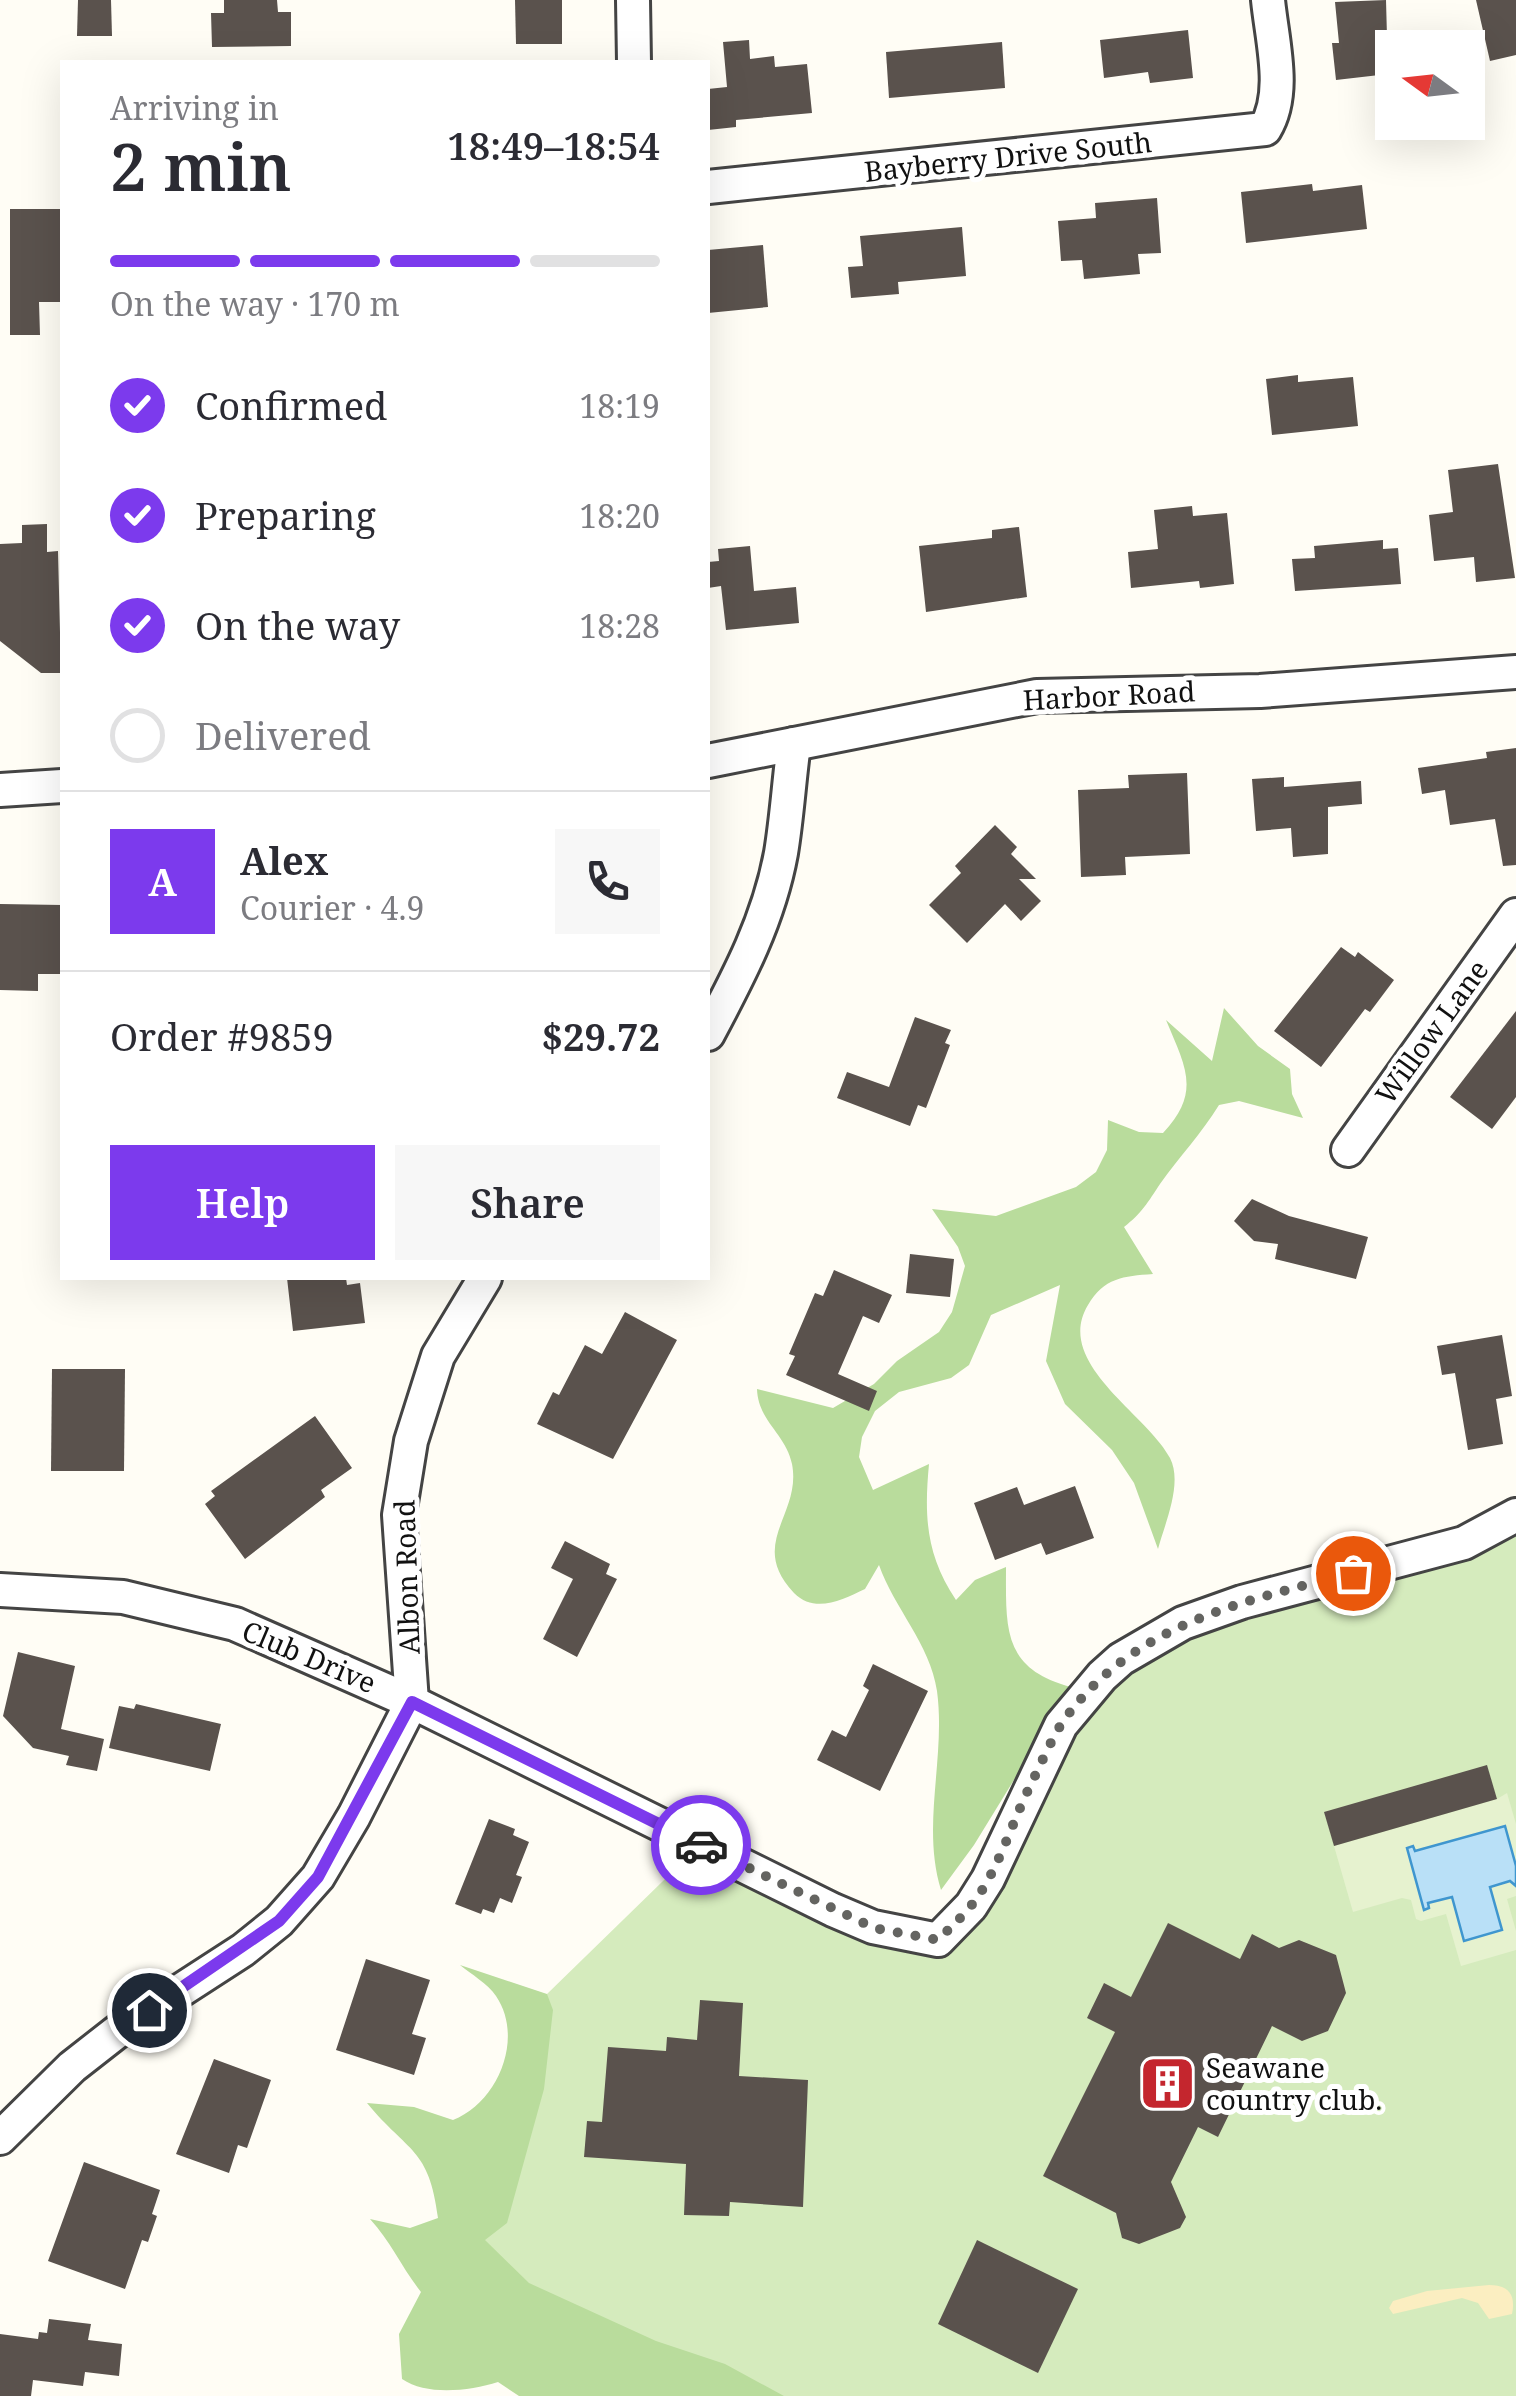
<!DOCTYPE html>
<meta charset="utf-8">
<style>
:root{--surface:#fff;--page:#f7f7f7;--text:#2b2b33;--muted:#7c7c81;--line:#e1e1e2;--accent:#7c3aed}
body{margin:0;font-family:"Noto Serif",serif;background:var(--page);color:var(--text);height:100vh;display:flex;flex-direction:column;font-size:38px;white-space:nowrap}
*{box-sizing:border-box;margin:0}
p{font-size:32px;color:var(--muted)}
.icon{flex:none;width:55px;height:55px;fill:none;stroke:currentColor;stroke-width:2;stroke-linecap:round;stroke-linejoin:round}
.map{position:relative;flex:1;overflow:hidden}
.panel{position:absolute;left:60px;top:60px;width:650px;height:1220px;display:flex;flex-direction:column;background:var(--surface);border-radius:0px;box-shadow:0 10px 40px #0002}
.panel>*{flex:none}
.needle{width:65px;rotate:285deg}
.fabs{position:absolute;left:1375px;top:30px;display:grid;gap:20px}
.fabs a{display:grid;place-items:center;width:110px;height:110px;border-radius:0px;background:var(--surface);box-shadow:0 10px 40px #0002;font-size:50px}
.pin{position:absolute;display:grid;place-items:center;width:85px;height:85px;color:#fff;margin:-42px;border:5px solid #fff;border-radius:50%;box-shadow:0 2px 10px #0007}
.courier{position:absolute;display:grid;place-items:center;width:100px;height:100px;margin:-50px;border:8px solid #7c3aed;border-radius:50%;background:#fff;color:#222;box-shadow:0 2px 12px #0007}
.headline em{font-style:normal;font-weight:600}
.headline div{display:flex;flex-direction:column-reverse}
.headline{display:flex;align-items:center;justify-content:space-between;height:170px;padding:0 50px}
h1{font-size:65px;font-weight:600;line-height:75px}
.bar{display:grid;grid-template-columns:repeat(4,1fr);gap:15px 10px;align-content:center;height:120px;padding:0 50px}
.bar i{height:12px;border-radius:8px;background:var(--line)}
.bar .active{background:var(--accent)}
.bar p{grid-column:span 4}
.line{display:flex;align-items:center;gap:25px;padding:0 50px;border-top:2px solid var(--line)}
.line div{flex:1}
.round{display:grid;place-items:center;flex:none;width:105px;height:105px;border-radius:0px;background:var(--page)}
ol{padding:0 50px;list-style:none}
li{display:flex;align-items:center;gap:30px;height:110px}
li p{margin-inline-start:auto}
li .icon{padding:10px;border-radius:50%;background:var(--accent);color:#fff;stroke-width:4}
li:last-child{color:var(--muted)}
li i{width:55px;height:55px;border:5px solid var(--line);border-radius:50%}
.cta{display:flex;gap:20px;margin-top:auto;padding:20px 50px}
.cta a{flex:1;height:115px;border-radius:0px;background:var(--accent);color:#fff;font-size:40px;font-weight:600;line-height:115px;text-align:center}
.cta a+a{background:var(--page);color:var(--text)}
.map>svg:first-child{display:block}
.green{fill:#d5ebbd}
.forest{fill:#b9dc9c}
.sand{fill:#fbeec1}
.pitch{fill:#e6f2cf}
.water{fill:#b9e0f7;stroke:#3f96cf;stroke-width:2.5}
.building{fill:#5a524d}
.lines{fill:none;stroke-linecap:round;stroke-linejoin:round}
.minor-casing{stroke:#444;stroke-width:38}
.minor{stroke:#fff;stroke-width:32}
.done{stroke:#646461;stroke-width:10;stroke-dasharray:0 18}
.route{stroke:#7c3aed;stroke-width:12}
.labels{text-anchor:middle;stroke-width:10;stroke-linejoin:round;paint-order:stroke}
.street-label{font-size:28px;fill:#111;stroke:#fff}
.poi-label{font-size:28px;fill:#111;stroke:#fff;text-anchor:start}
</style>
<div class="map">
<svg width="1516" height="2396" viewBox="0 0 1516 2396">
<rect width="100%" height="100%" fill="#fffdf5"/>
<polygon class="green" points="1516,1511 1516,2396 731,2396 444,2264 547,1994 701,1844 922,1943 955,1922 1089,1674"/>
<g class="forest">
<path d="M1224,1008l34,38 32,23 2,25 11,24 -64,-17 -20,4c-17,28 -40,52 -59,79 -12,18 -18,29 -36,43l29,47c-30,2 -49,4 -65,31 -35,58 59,109 82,153 13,25 -5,65 -12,91l-24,-66 -22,-33 -47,-46 -19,-43 14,-76 -69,30 -22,50 -18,13 -52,14 -24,19 -13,26 -3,20 14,33 56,-26c-5,53 -3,91 27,136l19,-20 31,-13c0,61 -4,102 65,120l-97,158 -33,45c-20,-65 5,-132 -4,-199 -7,-47 -43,-83 -58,-126l-14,24c-23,11 -50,25 -71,4 -47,-50 8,-78 -2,-129 -6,-30 -34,-43 -35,-75l76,19 41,-24 23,-23 42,-29 13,-20 13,-46 -7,-19 -26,-38 64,7 80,-29 20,-15 11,-22 1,-30 31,12 24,1c39,-41 22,-67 3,-113l46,41z"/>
<path d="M460,1965l87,29 6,16 -9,79 -37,134 -22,17 44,43 127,58 69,23 59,32h-265l-21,-14c-29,9 -71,14 -96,-3l-3,-45 22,-42c-19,-24 -30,-50 -51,-73l40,9 28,-10c-9,-71 -30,-65 -71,-115l47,4 39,13c44,-17 72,-81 43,-124 -8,-12 -25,-22 -36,-31z"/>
</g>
<path class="sand" d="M1489,2285c20,0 27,10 23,29l-23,5 -11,-16 -16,-5 -69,16 -4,-6 4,-7 34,-10z"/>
<polygon class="pitch" points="1507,1793 1516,1824 1516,1896 1507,1899 1516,1931 1516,1950 1461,1966 1446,1914 1421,1921 1416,1919 1411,1900 1402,1898 1353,1912 1334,1846 1497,1799"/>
<polygon class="water" points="1505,1826 1516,1866 1516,1886 1510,1881 1490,1887 1502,1930 1464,1941 1452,1897 1428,1903 1429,1908 1424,1910 1407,1848 1413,1846 1415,1851"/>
<g class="building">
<polygon points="78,0 111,0 112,36 77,36"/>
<polygon points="224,0 277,0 278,12 291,12 291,46 212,47 211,13 224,13"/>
<polygon points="515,0 562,0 562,44 516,44"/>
<polygon points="1386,0 1388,74 1336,80 1332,43 1339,43 1335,2"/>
<polygon points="1476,0 1516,0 1516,55 1490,61"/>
<polygon points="1188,30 1193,78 1150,83 1148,72 1104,78 1100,40"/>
<polygon points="749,40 750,59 774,56 775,67 807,64 812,113 736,120 736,127 708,130 708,89 727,87 723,42"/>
<polygon points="1002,42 1005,88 889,98 886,52"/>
<polygon points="1312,184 1313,191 1362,185 1367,229 1246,243 1241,192"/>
<polygon points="1157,198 1161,253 1138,254 1140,274 1084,279 1082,260 1061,261 1058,221 1096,218 1095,203"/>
<polygon points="10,209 62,209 62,302 39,302 40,335 10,335"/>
<polygon points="962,227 966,276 898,282 899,294 851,298 848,267 863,266 860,236"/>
<polygon points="763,245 768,307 708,313 708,250"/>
<polygon points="1298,375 1298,382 1353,377 1358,426 1272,435 1266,379"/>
<polygon points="1498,464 1515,578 1476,582 1474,557 1434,561 1429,515 1453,512 1448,470"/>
<polygon points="1192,506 1193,516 1227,513 1234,584 1200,588 1199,581 1131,588 1128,552 1158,549 1154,510"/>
<polygon points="47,524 47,552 58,551 61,673 41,673 0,641 0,544 22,543 22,525"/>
<polygon points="1019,527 1027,597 926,612 919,546 992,538 992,530"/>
<polygon points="1383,540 1383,549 1398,548 1401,584 1295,591 1292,559 1315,558 1314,546"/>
<polygon points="750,546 754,591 796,587 799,623 726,630 721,586 708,588 708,562 719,561 718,549"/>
<polygon points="1516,748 1516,865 1503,866 1495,819 1450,825 1445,790 1422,794 1418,768 1487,758 1486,752"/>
<polygon points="1187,773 1190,854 1125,857 1126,875 1081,877 1078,790 1129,788 1128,775"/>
<polygon points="1284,777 1284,787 1361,781 1362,804 1328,807 1328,854 1293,857 1291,828 1256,831 1252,779"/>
<polygon points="995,825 1017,847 1011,854 1036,879 1019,879 1041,901 1021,921 1005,904 967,943 929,905 961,873 955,866"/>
<polygon points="0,904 62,905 62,974 38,974 38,991 0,990"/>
<polygon points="1341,947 1355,957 1358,952 1394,980 1370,1012 1365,1009 1321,1067 1274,1031"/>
<polygon points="1516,1011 1516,1097 1492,1129 1450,1097"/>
<polygon points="915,1017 951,1030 945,1043 950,1045 926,1108 918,1105 910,1126 837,1098 847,1072 889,1087"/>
<polygon points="1252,1199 1289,1216 1368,1237 1356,1279 1275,1259 1278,1244 1254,1241 1234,1221"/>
<polygon points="910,1254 954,1259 950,1297 906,1293"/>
<polygon points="834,1270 892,1295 879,1323 863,1316 838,1374 877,1391 869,1411 786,1375 795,1356 789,1354 815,1293 823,1296"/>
<polygon points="287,1278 346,1278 347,1285 360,1283 365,1323 293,1331"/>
<polygon points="625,1312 677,1340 613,1459 537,1424 553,1392 559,1395 585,1345 602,1354"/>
<polygon points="1502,1335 1512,1396 1496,1399 1503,1444 1468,1450 1455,1373 1442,1375 1437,1346"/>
<polygon points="52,1369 125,1369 124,1471 51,1471"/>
<polygon points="315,1416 352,1468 321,1490 325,1497 245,1559 205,1504 215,1496 211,1491"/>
<polygon points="1075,1486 1094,1538 1046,1555 1041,1543 995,1560 974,1503 1017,1487 1024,1505"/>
<polygon points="565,1541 610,1564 606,1574 617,1579 577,1657 543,1639 573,1579 551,1568"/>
<polygon points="18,1652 75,1666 61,1729 104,1739 97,1771 66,1765 69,1756 33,1748 3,1716"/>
<polygon points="873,1664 928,1691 880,1791 817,1760 832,1730 846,1737 869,1690 863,1686"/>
<polygon points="136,1704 221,1724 210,1771 109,1748 119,1706 134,1709"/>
<polygon points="1487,1765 1497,1799 1334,1846 1324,1812"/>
<polygon points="489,1819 515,1829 513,1835 529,1842 516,1875 522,1877 512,1903 500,1898 494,1913 483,1909 481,1914 455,1904"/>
<polygon points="1168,1923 1240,1959 1252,1934 1279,1948 1299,1940 1336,1955 1346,1993 1328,2031 1302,2041 1272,2026 1218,2137 1198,2127 1171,2182 1186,2217 1180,2228 1139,2244 1122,2238 1116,2213 1043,2176 1115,2032 1087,2018 1104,1983 1131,1997"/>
<polygon points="366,1959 430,1980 412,2034 426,2038 414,2075 336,2050"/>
<polygon points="700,2000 743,2003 739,2076 808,2080 803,2207 730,2202 729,2216 684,2215 686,2164 584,2157 587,2121 602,2122 608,2047 666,2051 667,2037 697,2040"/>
<polygon points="214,2059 271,2080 247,2148 238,2145 229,2173 176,2154"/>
<polygon points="84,2162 160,2190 152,2214 157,2216 148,2242 142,2240 125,2289 48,2261"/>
<polygon points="977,2240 1078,2289 1038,2373 938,2324"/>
<polygon points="49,2319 91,2324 88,2340 122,2344 119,2376 85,2372 83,2386 33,2380 31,2396 0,2396 0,2334 38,2339 39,2332 47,2333"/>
</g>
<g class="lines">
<defs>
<g id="minor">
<polyline points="633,0 634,62"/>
<path d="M708,187l557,-58c22,-36 7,-88 3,-129"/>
<polyline points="708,761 1037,696 1260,691 1516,672"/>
<polyline points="0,790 62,786"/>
<path d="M708,1034c31,-58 61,-115 73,-181 6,-36 8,-73 13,-109"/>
<polyline points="1348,1150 1516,915"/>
<polyline points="0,1590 123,1597 235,1624 412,1702 833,1910 873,1927 938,1940 971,1906 988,1879 1061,1725 1102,1676 1121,1659 1183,1623 1242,1602 1464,1543 1516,1515"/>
<polyline points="0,2138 72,2067 118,2031 243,1950 279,1921 318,1877 354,1816 412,1702 399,1515 411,1441 438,1356 485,1278"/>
</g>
</defs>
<use href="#minor" class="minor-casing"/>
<use href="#minor" class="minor"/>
</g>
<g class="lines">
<path class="done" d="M701,1845l173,83 64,12c11,-11 22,-21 32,-33 28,-34 41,-83 61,-123 10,-20 19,-42 31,-61 69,-99 182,-122 291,-150"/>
<polyline class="route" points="149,2010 279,1921 318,1877 412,1702 701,1845"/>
</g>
<defs>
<symbol id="building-square" viewBox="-11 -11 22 22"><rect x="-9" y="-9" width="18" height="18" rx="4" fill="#c4262e" stroke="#fff"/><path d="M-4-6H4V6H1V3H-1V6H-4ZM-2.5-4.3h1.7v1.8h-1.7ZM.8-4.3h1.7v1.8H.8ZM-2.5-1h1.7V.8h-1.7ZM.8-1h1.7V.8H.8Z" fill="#fff"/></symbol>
</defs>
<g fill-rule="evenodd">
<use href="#building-square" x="1136" y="2052" width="63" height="63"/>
</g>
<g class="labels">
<g class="street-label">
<text transform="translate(1008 157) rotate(-6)" y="10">Bayberry Drive South</text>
<text transform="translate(1109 696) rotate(-3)" y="10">Harbor Road</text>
<text transform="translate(1432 1032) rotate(-54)" y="10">Willow Lane</text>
<text transform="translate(407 1577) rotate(-92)" y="10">Albon Road</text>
<text transform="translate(309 1657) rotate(23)" y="10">Club Drive</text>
</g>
<g class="poi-label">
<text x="1206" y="2078">Seawane<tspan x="1206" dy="32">country club.</tspan></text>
</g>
</g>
</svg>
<div class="fabs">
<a><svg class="needle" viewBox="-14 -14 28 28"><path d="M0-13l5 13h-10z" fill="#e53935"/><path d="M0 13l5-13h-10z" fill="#7c7c81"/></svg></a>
</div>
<div class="pin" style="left:1353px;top:1573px;background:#ea580c"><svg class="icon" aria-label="bag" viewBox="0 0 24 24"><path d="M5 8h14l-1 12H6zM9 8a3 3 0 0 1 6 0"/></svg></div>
<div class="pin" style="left:149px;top:2010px;background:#1f2937"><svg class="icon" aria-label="home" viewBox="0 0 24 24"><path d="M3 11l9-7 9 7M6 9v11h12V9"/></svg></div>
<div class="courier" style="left:701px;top:1845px"><svg class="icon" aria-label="car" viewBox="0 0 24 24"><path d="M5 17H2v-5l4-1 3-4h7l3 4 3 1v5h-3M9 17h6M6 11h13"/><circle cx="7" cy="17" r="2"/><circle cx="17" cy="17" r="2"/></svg></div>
<section class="panel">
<div class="headline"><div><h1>2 min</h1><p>Arriving in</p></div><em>18:49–18:54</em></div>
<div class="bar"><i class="active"></i><i class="active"></i><i class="active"></i><i></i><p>On the way · 170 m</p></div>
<ol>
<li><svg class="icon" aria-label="check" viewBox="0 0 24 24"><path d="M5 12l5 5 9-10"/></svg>Confirmed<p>18:19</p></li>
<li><svg class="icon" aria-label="check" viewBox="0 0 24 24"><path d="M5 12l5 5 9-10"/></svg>Preparing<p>18:20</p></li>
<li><svg class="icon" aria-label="check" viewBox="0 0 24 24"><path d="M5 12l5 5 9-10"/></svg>On the way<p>18:28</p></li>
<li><i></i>Delivered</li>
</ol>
<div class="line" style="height:180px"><b class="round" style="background:var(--accent);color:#fff">A</b><div><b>Alex</b><p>Courier · 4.9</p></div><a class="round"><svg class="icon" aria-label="phone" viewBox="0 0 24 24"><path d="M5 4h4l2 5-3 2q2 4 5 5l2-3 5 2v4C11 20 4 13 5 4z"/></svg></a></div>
<div class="line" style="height:130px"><div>Order #9859</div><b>$29.72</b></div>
<div class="cta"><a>Help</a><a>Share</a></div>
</section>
</div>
